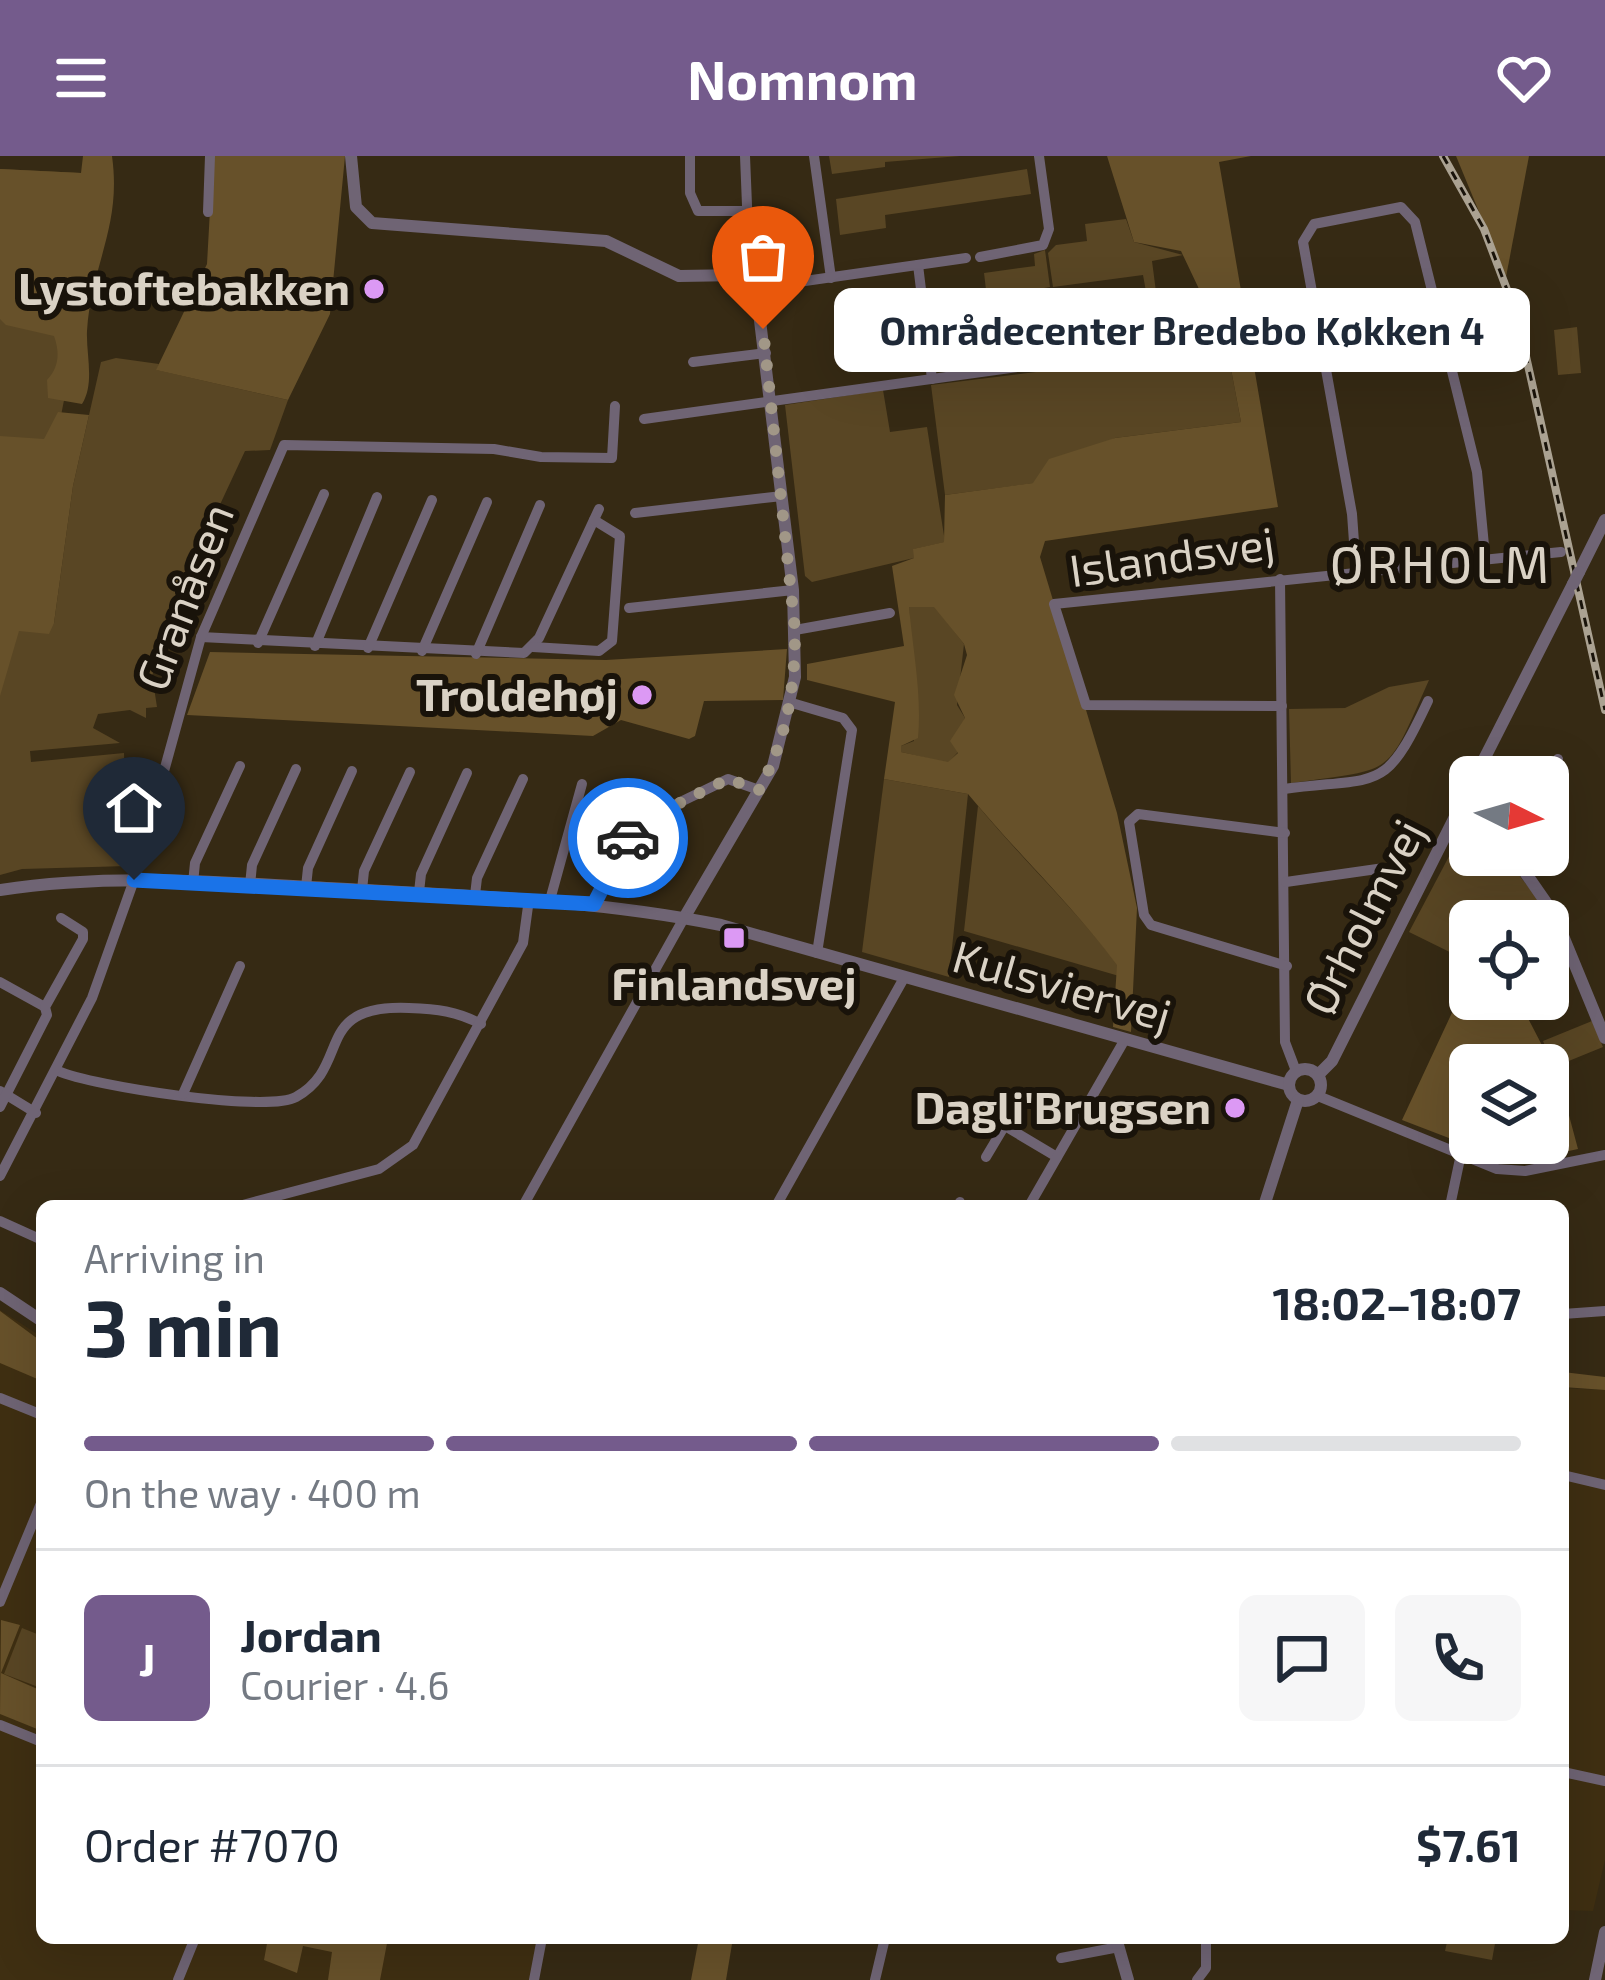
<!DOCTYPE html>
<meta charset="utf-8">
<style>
:root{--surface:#fff;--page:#f6f6f7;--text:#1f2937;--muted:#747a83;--line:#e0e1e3;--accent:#745b8c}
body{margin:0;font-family:"Exo 2",sans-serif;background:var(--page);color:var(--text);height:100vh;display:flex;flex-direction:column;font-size:45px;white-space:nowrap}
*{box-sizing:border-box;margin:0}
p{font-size:39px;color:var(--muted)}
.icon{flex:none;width:66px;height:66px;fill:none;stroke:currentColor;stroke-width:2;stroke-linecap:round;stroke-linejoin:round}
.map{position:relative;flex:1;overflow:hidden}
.details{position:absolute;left:36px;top:1044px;width:1533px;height:744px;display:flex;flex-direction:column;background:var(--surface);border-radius:18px;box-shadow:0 12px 48px #0002}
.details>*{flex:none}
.needle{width:78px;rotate:95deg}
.tools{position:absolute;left:1449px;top:600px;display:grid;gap:24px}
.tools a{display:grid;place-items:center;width:120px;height:120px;border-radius:18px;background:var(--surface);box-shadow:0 12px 48px #0002;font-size:60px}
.pin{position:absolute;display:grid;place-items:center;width:102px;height:102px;color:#fff;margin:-123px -51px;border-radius:50% 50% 50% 0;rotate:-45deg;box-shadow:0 0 12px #0007}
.pin .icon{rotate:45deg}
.courier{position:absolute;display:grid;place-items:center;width:120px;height:120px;margin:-60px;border:9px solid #1a73e8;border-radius:50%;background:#fff;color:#222;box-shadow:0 3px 15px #0007}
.bubble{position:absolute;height:84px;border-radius:18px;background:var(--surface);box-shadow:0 12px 48px #0002;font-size:39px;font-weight:700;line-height:84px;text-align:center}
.overview em{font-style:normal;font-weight:700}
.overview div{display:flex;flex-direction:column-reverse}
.overview{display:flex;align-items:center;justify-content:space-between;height:204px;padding:0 48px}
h1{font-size:78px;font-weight:700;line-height:90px}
.bar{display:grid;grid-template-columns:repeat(4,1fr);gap:18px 12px;align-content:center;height:144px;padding:0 48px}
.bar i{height:15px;border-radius:9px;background:var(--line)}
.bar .on{background:var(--accent)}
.bar p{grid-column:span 4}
.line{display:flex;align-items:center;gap:30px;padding:0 48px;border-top:3px solid var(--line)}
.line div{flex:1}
.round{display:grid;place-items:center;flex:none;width:126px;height:126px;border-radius:18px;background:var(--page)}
header{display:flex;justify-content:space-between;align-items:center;height:156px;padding:0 48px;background:var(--accent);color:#fff;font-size:54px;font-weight:700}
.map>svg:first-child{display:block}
.built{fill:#3f2f12}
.green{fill:#594624}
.forest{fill:#67512a;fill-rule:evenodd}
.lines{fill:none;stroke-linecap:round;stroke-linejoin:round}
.minor{stroke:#6f6474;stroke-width:10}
.tertiary{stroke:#6f6474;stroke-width:12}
.rail-casing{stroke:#aba292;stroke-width:8}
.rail{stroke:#19130a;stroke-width:3;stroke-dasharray:9;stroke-linecap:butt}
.tertiary-bridge{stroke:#6f6474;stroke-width:12}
.done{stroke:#a19787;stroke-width:12;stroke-dasharray:0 21.6}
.route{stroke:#1a73e8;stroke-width:15}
.poi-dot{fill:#dc99f4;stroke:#19130a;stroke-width:4.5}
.labels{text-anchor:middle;stroke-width:12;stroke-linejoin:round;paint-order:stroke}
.poi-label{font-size:45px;font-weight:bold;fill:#dad2c5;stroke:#19130a;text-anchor:end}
.street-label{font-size:45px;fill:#dad2c5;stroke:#19130a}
.quarter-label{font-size:51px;letter-spacing:3px;fill:#dad2c5;stroke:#19130a}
</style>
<header><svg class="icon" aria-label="menu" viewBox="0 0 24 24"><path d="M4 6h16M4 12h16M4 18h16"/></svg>Nomnom<svg class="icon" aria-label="heart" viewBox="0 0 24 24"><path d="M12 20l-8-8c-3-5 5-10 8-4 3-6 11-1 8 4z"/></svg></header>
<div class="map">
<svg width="1605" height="1824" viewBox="0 0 1605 1824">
<rect width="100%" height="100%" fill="#362a14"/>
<g class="built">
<polygon points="0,1154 42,1181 42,1782 545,1782 538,1824 0,1824"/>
<polygon points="1563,1232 1605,1234 1605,1704 1593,1755 1563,1754"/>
</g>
<g class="green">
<polygon points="829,0 960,0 885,6 885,11 832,18"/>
<polygon points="0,13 82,17 68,224 54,295 54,467 73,330 101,206 116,202 159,208 157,214 288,244 270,294 245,295 181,432 166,476 171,485 152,519 157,551 146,552 146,562 130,554 98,558 93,572 120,587 30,595 31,606 124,597 128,710 22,713 0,719"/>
<polygon points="1027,13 1031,38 885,59 886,72 840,79 836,43"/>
<polygon points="1126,63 1134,86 1183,99 1152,105 1158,151 1149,152 1143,119 1053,131 1048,97 1056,89 1087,85 1085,68"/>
<polygon points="1045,94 1050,131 987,142 984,117 1035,110 1034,98"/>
<polygon points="1577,171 1581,217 1558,219 1554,174"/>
<polygon points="1227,192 1241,266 1115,282 1034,327 945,339 931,229"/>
<polygon points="883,234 890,276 927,271 945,386 914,393 914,402 812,426 805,420 785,249"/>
<polygon points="909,451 935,451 964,488 957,549 965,562 958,596 948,607 901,596 901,590 914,585"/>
<path d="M1429,524c-44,99 -32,88 -138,103l-2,-74 56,-1 44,-21z"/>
<polygon points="884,623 968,638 949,821 862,796"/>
<path d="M978,650c46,55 96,102 140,159l1,11 -155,-45z"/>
<polygon points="1464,672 1470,675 1470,699 1503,699 1541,747 1520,765 1470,765 1470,806 1409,776"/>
<polygon points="1592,865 1603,891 1554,911 1543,885"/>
<polygon points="22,1472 42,1480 41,1532 4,1518"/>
<polygon points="1448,1782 1496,1782 1492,1804 1445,1795"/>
</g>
<g class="forest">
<path d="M83,0h29c10,71 -21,109 -25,175 -1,24 8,52 -5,73l-34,-6 -1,-18c12,-13 13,-27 7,-44l-48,-11 -6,-6v-150l81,4z"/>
<polygon points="213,0 345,0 330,158 288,244 156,214 207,108"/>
<path d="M1107,0h144l-32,6 59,345 -233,34 -5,16 77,256 20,95 -6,124 -18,-5 4,-62c-46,-61 -100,-112 -149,-171l-84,-15 11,-77 -88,-22v-16l97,-18 -12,-80 22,-8 -1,-9 31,-7 1,-47 88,-12 16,-24 66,-21 126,-16 -14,-74 -46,-97 -47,-9zM909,451h25l30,37 3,11 -13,40 11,23 -15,23 8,12 -10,9 -47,-10v-6l17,-8c4,-43 -5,-87 -9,-131z"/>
<polygon points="1456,0 1529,0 1506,121"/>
<polygon points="58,256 89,259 73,330 54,467 49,478 19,475 0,540 0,280 44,283"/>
<polygon points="787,493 783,544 704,545 695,580 689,583 621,564 593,580 187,559 210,496 606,504"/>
<path d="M1470,818v25h48l41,79 19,71 -64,14 -112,-43zM1470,909h78v78h-78z"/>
<polygon points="0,1155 42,1186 42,1225 0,1207"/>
<polygon points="1563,1216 1605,1221 1605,1234 1563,1231"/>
<polygon points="1,1464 20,1469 1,1517 42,1535 42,1575 0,1558"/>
<polygon points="268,1782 388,1782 380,1824 328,1824 332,1796 303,1790 297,1817 264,1804"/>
<polygon points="699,1782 733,1782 726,1824 691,1824"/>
</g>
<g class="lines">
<g class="minor">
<polyline points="690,0 690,37 698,55 748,55"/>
<polyline points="745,0 750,123"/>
<polyline points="814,0 831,122"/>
<polyline points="208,56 210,0"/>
<polyline points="980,101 1043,89 1049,73 1039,0"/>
<polyline points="918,109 932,223"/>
<polyline points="756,132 966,102"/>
<polyline points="693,206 766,197"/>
<polyline points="644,263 1154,192 1150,171 929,202"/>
<polyline points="635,357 782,340"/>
<polyline points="1356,414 1352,358 1303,86 1314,68 1401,51 1415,66 1477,316 1485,400"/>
<polyline points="1280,423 1285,886 1296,915"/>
<polyline points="629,452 793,434"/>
<polyline points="795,474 890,457"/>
<polyline points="201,481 524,497 539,482 599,353"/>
<polyline points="258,487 324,338"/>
<polyline points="315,490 377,341"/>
<polyline points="533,491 599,495 612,485 620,380 594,364"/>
<polyline points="368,492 432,344"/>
<polyline points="422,495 487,346"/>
<polyline points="476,498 540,349"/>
<polyline points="792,547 843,562 852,574 817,797"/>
<polyline points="1282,550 1086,549 1054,448 1561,396"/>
<polyline points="1548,626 1558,603"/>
<path d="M1284,633c97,-13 100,6 144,-88"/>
<polyline points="1285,677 1138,658 1129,666 1144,759 1151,769 1287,810"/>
<polyline points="1286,726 1384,712"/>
<polyline points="193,727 195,707 240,610"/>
<polyline points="250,729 252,709 296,613"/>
<polyline points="306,731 308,712 352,615"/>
<polyline points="362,734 364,715 410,616"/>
<polyline points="419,736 421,718 467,617"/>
<polyline points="475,739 477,722 523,623"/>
<polyline points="550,744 582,628"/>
<polyline points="594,748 637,667 728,623 759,634"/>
<polyline points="0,826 45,851"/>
<path d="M58,915c34,15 208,42 238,26 57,-32 15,-93 113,-89 28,1 47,3 72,16"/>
<polyline points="0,935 36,957"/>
<polyline points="183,938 240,810"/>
<polyline points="1318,940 1497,1013 1525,1015 1605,999"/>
<polyline points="0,951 47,859 45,851 83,783 83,776 61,762"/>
<polyline points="1005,970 1057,1001"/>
<polyline points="986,1001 1020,944"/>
<polyline points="0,1020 92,842 134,724 201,481 284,289 494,293 541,301 612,302 615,250"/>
<polyline points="239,1050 379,1013 413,989 523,787 529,743"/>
<polyline points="523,1050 684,762"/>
<polyline points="776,1050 904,822"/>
<polyline points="958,1050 960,1046"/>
<polyline points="1029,1050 1124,885"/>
<polyline points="1450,1050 1461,998"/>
<polyline points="0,1065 42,1084"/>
<polyline points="1563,1158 1605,1155"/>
<polyline points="0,1242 42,1259"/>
<polyline points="1563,1319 1605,1329"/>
<polyline points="0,1446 42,1345"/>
<polyline points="0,1569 42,1586"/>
<polyline points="1563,1616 1605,1625"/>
<polyline points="1061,1802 1119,1791"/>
<polyline points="178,1824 195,1782"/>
<polyline points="534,1824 542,1782"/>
<polyline points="875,1824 885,1782"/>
<polyline points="1197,1824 1206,1812 1206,1782"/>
</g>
<g class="tertiary">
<polyline points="351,0 356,51 372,67 606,85 679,120 741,119 756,132 793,434 795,521 773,610 684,762"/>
<polyline points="1579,416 1605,364"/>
<polyline points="1475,621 1573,428"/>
<polyline points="1513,699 1554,758 1605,882"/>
<path d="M0,734c114,-18 232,-7 347,-1 126,7 250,11 374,36l568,160"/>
<circle cx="1305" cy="929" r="16"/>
<polyline points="1318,919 1332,905 1470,631"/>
<polyline points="1264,1050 1298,944"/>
<polyline points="0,1137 42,1165"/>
<polyline points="1116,1782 1128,1824"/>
<polyline points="1595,1824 1605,1776"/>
</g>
<defs>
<polyline id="rail" points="1443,0 1484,73 1517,160 1605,554"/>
</defs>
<use href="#rail" class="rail-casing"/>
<use href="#rail" class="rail"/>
<polyline class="tertiary-bridge" points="1573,428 1579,416"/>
</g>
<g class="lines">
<path class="done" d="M628,682l9,-14 91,-45 31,11c28,-52 36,-101 36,-160l-32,-301"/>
<polyline class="route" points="134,724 594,748 628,682"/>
</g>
<g class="poi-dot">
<circle cx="374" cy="133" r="12"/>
<circle cx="642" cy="539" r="12"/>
<rect x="722" y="770" width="24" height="24" rx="6"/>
<circle cx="1235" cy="952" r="12"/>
</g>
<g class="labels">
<g class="poi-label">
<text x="350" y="149">Lystoftebakken</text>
<text x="618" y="555">Troldehøj</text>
<text x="734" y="844" text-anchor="middle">Finlandsvej</text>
<text x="1211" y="968">Dagli'Brugsen</text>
</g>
<g class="street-label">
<text transform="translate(1172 401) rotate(-8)" y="16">Islandsvej</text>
<text transform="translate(185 441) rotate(-69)" y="16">Granåsen</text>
<text transform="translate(1364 761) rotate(-63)" y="16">Ørholmvej</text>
<text transform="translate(1062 830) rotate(16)" y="16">Kulsviervej</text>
</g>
<g class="quarter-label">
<text x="1441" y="427">ØRHOLM</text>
</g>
</g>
</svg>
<div class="tools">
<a><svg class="needle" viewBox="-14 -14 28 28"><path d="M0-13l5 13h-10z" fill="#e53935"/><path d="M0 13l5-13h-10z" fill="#747a83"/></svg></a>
<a><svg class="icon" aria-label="locate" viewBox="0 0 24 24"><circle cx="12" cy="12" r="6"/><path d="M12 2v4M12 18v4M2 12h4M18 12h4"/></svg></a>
<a><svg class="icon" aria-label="layers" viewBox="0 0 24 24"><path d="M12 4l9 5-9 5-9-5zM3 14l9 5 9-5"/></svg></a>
</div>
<div class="pin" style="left:763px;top:173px;background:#ea580c"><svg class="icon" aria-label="bag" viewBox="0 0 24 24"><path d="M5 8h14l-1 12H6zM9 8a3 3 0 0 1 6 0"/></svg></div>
<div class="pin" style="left:134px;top:724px;background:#1f2937"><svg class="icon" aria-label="home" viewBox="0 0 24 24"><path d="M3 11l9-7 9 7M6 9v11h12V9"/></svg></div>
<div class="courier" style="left:628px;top:682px"><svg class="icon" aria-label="car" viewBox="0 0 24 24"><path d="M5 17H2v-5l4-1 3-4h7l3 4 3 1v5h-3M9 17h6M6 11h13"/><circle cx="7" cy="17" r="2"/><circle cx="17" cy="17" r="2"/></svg></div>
<div class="bubble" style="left:834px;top:132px;width:696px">Områdecenter Bredebo Køkken 4</div>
<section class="details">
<div class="overview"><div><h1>3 min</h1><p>Arriving in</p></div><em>18:02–18:07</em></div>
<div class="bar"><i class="on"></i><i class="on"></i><i class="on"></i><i></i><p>On the way · 400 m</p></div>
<div class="line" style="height:216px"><b class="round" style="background:var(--accent);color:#fff">J</b><div><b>Jordan</b><p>Courier · 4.6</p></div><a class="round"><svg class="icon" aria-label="chat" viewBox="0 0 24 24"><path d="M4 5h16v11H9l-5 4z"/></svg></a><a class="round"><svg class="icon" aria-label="phone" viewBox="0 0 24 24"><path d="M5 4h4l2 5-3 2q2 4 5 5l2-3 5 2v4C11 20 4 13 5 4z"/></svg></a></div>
<div class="line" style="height:156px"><div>Order #7070</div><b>$7.61</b></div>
</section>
</div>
